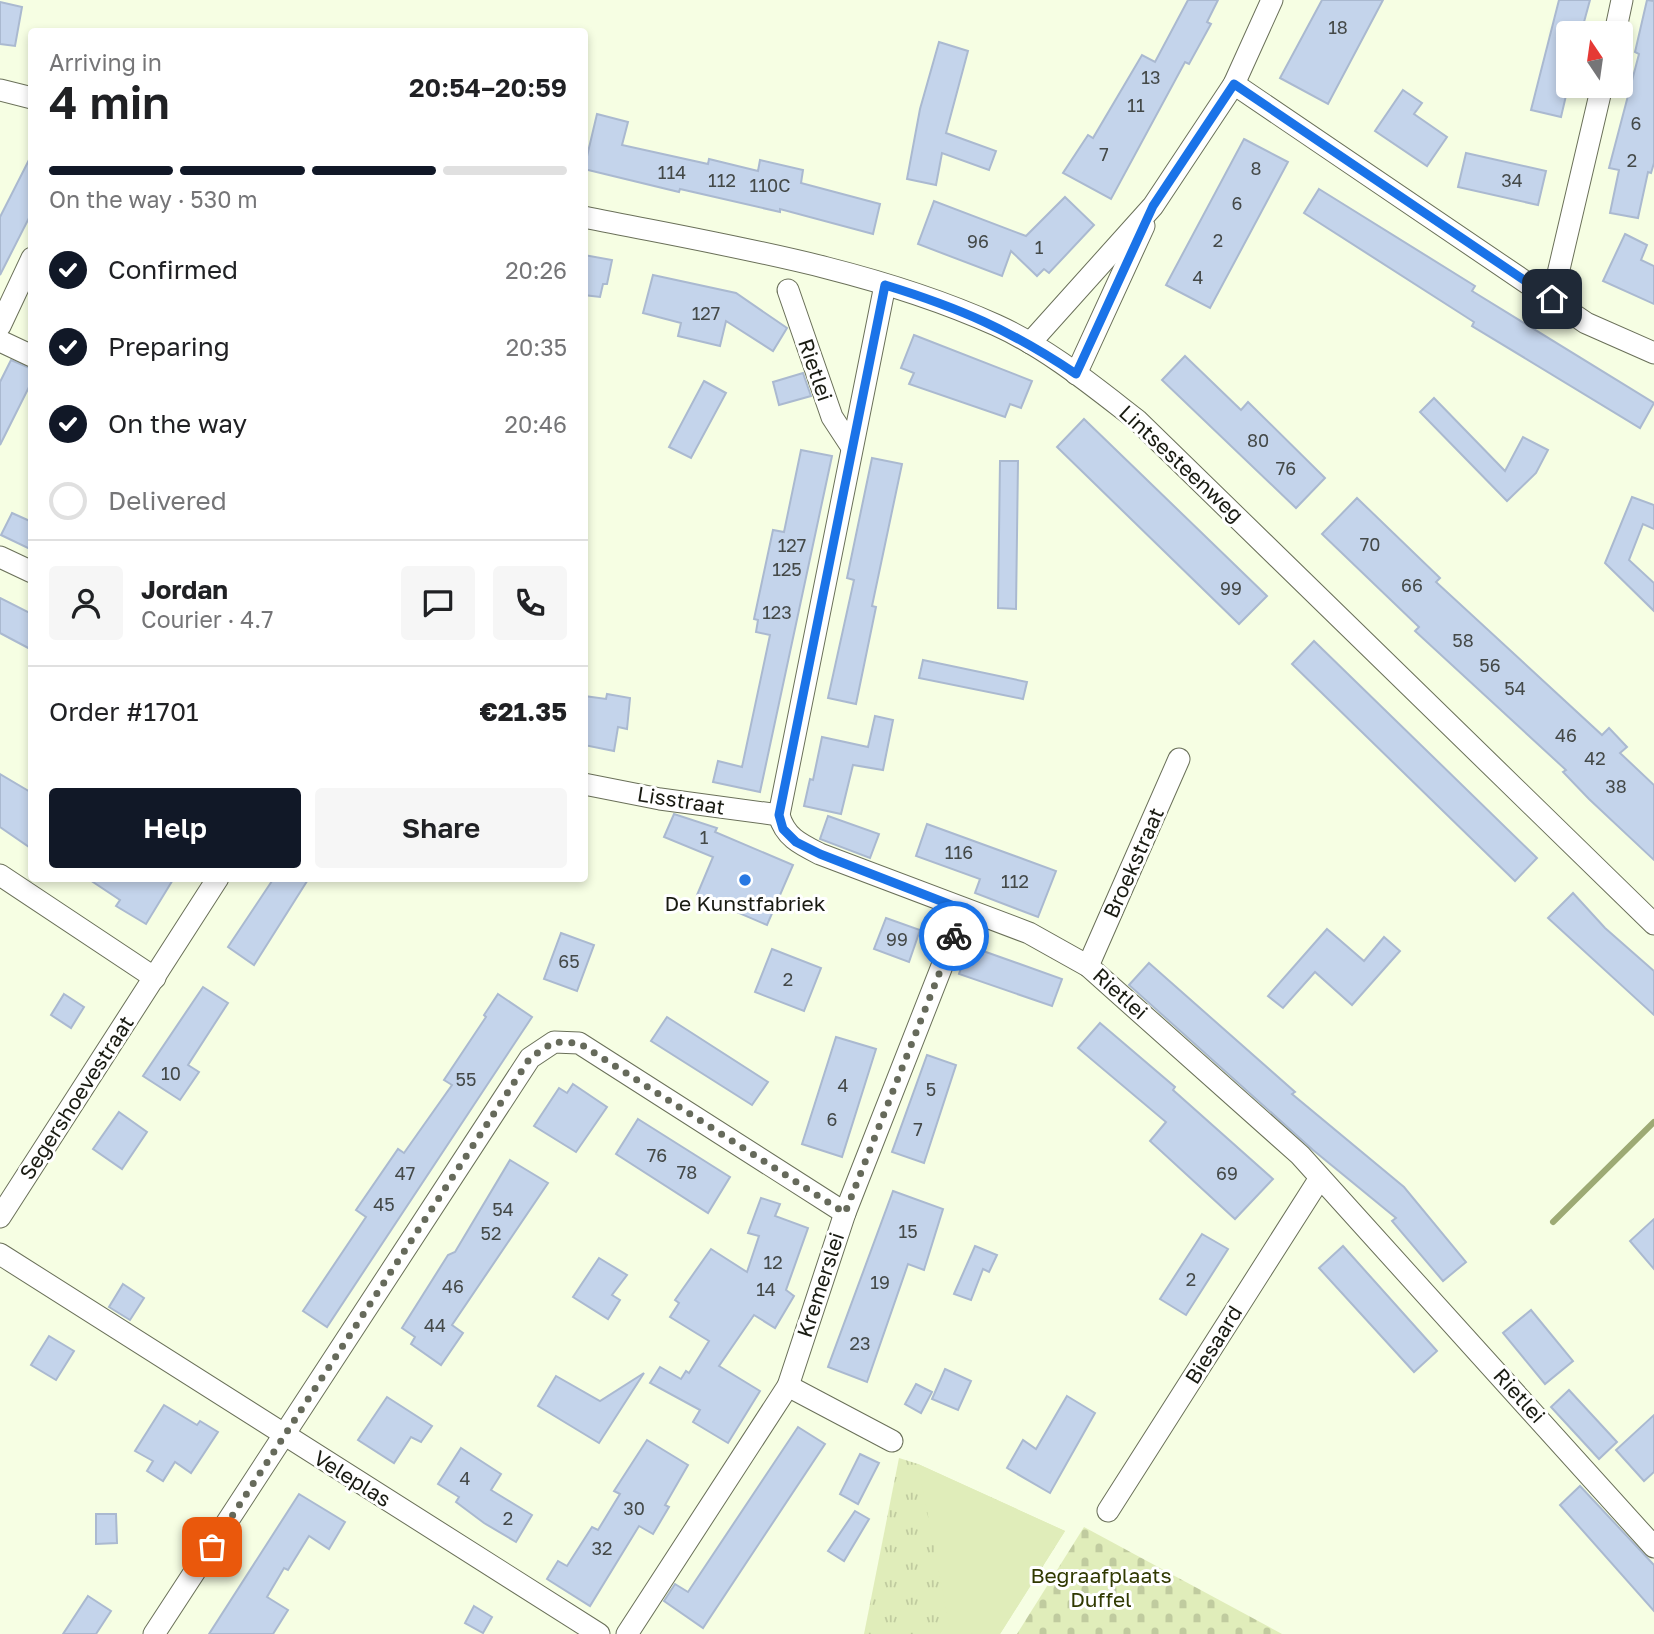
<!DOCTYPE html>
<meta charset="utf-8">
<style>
:root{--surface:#fff;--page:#f6f6f6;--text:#202124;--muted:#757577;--line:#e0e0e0;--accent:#111827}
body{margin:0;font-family:"Golos Text",sans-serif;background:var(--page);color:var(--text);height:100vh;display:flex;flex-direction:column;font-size:26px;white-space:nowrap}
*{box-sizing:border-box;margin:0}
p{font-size:23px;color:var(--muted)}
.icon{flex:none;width:38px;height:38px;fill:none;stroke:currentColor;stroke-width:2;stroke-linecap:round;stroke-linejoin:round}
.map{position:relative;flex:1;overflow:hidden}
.panel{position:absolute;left:28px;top:28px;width:560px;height:854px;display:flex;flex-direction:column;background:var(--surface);border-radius:7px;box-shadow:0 4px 10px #0003}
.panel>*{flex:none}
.needle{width:46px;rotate:347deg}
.fabs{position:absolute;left:1556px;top:21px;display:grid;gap:14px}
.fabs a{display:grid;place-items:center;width:77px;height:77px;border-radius:7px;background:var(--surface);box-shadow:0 4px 10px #0003;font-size:35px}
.pin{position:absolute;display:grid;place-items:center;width:60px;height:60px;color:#fff;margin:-30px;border-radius:14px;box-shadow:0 4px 10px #0006}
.courier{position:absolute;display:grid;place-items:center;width:70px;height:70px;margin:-35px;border:5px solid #1a73e8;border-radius:50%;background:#fff;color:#222;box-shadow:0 2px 9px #0007}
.head em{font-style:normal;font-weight:600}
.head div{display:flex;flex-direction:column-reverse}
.head{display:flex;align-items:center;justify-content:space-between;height:119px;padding:0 21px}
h1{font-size:46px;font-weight:600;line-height:52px}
.bar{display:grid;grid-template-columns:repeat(4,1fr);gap:10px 7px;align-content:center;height:84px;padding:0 21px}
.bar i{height:9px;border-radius:5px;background:var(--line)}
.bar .on{background:var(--accent)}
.bar p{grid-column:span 4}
.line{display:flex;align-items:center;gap:18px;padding:0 21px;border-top:2px solid var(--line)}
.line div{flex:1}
.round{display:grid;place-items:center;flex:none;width:74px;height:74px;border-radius:7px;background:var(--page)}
ol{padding:0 21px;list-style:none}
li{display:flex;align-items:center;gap:21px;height:77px}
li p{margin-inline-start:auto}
li .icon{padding:7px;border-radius:50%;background:var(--accent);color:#fff;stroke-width:4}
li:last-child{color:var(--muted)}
li i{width:38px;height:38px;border:4px solid var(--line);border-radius:50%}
.button{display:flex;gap:14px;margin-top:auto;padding:14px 21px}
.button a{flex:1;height:80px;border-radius:7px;background:var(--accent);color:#fff;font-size:28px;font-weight:600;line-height:80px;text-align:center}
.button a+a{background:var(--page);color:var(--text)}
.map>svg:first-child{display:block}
.grass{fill:url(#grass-tufts)}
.cemetery{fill:url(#cemetery-stones)}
.park{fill:#e0edba}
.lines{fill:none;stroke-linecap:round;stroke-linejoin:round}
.stream{stroke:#9daa74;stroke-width:6}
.building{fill:#c4d4eb;stroke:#aab9d0;stroke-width:2}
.minor-casing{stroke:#6a7059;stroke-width:23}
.minor{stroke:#fff;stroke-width:21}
.done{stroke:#666a5b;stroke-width:7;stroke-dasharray:0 12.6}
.route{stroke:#1a73e8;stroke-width:9}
.poi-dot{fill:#2778e3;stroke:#fff;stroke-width:2.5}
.labels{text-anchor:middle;stroke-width:6;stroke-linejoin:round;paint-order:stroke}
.number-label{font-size:18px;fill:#444948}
.street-label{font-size:21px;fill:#191b12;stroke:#fff}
.poi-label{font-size:21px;fill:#191b12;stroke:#fff}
.park-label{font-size:21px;fill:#303901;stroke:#fff}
</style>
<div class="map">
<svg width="1654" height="1634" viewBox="0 0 1654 1634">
<defs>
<pattern id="grass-tufts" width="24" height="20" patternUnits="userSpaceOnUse" patternTransform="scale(1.75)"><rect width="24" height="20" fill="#e0edba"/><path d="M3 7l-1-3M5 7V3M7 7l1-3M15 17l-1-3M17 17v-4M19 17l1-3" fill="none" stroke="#c0cb9f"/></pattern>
<pattern id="cemetery-stones" width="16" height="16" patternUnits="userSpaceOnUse" patternTransform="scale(1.75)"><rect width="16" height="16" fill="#e0edba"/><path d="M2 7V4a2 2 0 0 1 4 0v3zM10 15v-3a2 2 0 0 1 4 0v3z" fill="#c0cb9f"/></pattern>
</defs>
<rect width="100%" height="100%" fill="#f6fee3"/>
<polygon class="grass" points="899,1458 918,1464 1065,1531 1000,1634 864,1634"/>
<polygon class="cemetery" points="1084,1527 1282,1634 1017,1634"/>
<polygon class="park" points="918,1464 1065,1531 1000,1634 951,1634"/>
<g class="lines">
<polyline class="stream" points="1553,1222 1654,1122"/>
</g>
<g class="building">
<polygon points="1188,0 1218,0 1207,22 1211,24 1189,64 1185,62 1111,199 1063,173 1088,135 1093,138 1142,55 1155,62"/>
<polygon points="1322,0 1383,0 1328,104 1280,78"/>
<polygon points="1559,0 1590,0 1581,33 1568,33 1568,87 1561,117 1531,110"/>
<polygon points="1647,0 1654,1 1654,163 1651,173 1648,172 1638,218 1610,213 1619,170 1609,168 1639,54 1635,52"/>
<polygon points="0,2 22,7 15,46 0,44"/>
<polygon points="939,42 968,51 946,133 996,151 989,170 942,153 936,185 907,179 920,109"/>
<polygon points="1403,90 1422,103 1414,114 1447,137 1427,166 1375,131"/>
<polygon points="597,114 628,122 622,145 708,164 709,159 758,171 760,160 803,170 801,183 880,204 873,234 780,209 780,212 680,189 679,192 584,169"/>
<polygon points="1244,139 1288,162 1210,308 1166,285"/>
<polygon points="1466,153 1546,171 1538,205 1458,187"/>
<polygon points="32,154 32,212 0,275 0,217"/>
<polygon points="1319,189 1475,286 1472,291 1654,403 1640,428 1472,326 1474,322 1304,213"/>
<polygon points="1065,197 1094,225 1049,273 1044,269 1037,276 1011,251 1002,276 918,244 934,201 1026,236"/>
<polygon points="1625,234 1647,245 1641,260 1654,266 1654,304 1603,281"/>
<polygon points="584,255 612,260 607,284 603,284 600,297 584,295"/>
<polygon points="653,275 736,293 787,328 773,351 726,321 720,346 678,336 681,323 643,313"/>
<polygon points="914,335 1032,381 1021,408 1010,404 1005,417 909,384 914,373 901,368"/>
<polygon points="1185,356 1241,410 1248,402 1325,478 1296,508 1162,380"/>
<polygon points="11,360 32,369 32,381 0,445 0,382"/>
<polygon points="803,373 811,396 779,405 773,382"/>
<polygon points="704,381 726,393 691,458 669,447"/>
<polygon points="1434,398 1505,471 1523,437 1548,450 1536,473 1507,501 1420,412"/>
<polygon points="1084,419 1267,596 1239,624 1057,447"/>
<polygon points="801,450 832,456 760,792 713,782 718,761 742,767 770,635 756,632 758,620 754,619 773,530 784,532"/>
<polygon points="872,458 902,464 872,606 876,607 856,704 828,698 854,580 847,578"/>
<polygon points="1000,461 1018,461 1016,609 998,608"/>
<polygon points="1632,497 1654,505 1654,529 1643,524 1629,560 1654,583 1654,611 1605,563"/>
<polygon points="1357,498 1440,578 1436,582 1602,735 1609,728 1627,747 1620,753 1654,785 1654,860 1589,799 1563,772 1566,770 1415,631 1419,627 1322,534"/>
<polygon points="12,513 32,522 32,550 1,535"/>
<polygon points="0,598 32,614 32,650 0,633"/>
<polygon points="1314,641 1537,858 1515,881 1292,664"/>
<polygon points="923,660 1027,682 1023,699 919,678"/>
<polygon points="607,694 630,698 627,729 618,727 614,751 584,745 584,696 606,699"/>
<polygon points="875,716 893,720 883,770 853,765 841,814 804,806 810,779 813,780 822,737 868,747"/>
<polygon points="0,774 32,793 32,849 0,827"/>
<polygon points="674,814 717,828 715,832 793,865 767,925 697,895 713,857 664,837"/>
<polygon points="828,816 879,834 870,858 820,839"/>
<polygon points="927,824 1056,871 1038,917 975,893 980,879 916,856"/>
<polygon points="87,878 174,878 146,924 116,906 120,900"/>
<polygon points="274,878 309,878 254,965 228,947"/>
<polygon points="1573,893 1605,928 1654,971 1654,1015 1548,918"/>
<polygon points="886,918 920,930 909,962 874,949"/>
<polygon points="1327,929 1364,961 1384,937 1400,951 1352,1005 1315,972 1283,1008 1268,996"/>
<polygon points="561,933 594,945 577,991 544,979"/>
<polygon points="969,946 1062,979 1052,1006 959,974"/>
<polygon points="772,949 821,968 804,1011 755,992"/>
<polygon points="1149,963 1295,1092 1292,1094 1404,1187 1466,1262 1443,1281 1392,1221 1396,1218 1313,1150 1129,985"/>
<polygon points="203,987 228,1003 188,1065 199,1072 180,1100 143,1076"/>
<polygon points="64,994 84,1007 71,1028 51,1015"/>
<polygon points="498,994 532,1017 327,1327 303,1311 366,1217 356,1210 398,1149 404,1153 452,1085 444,1080 486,1017 484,1015"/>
<polygon points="667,1017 768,1082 752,1105 651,1041"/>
<polygon points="1100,1023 1175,1087 1173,1090 1273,1179 1235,1219 1150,1141 1166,1122 1078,1048"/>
<polygon points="836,1037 876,1049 842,1157 802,1144"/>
<polygon points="927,1055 956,1065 924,1163 892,1152"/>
<polygon points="573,1084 607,1107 576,1152 534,1126 559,1088 567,1093"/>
<polygon points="119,1112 147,1132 122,1169 93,1149"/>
<polygon points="638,1119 730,1177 708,1213 616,1154"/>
<polygon points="510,1160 548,1183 452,1325 463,1333 441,1365 411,1344 415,1337 402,1328 448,1255 455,1252"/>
<polygon points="893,1191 943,1209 924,1270 908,1264 867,1382 828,1367"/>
<polygon points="761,1198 780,1204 775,1216 808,1228 786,1290 794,1296 775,1328 754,1315 719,1366 760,1391 728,1443 693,1422 700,1410 650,1383 660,1367 681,1379 686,1371 689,1373 709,1341 670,1317 679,1303 675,1300 711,1249 747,1272 759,1236 748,1233"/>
<polygon points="1654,1219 1654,1269 1630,1241"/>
<polygon points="1202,1234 1228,1249 1186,1315 1160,1299"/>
<polygon points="975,1246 997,1255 989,1272 983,1269 971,1300 954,1294"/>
<polygon points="1343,1246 1437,1351 1414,1372 1319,1268"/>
<polygon points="599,1258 627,1275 612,1295 620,1300 608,1319 573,1297"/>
<polygon points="123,1284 144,1298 130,1320 109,1307"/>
<polygon points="1531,1310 1573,1361 1545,1384 1503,1333"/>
<polygon points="49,1336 74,1351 56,1380 31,1365"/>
<polygon points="945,1369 971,1381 958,1410 932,1399"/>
<polygon points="644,1373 599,1443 538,1406 556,1376 600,1401"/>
<polygon points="916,1384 932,1392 921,1413 905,1404"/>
<polygon points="1569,1390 1617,1442 1599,1459 1551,1407"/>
<polygon points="1067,1396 1095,1413 1050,1493 1007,1468 1023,1440 1036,1449"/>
<polygon points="387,1397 432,1426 421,1442 411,1437 394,1463 358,1440"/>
<polygon points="164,1405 197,1425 200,1421 218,1432 191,1473 175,1462 163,1481 147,1471 153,1461 135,1451"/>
<polygon points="1654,1415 1654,1472 1644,1481 1616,1450"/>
<polygon points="798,1427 825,1444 703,1628 664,1601 675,1584 688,1592"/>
<polygon points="647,1440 688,1465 665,1505 669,1507 653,1534 639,1526 590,1606 547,1579 558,1561 567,1566 592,1527 598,1530 620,1494 614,1491"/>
<polygon points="461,1448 501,1474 491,1490 532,1515 516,1542 484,1523 456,1502 459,1497 438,1484"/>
<polygon points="860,1454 879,1463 858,1504 840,1494"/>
<polygon points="1580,1486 1654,1565 1654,1611 1560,1505"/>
<polygon points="299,1494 345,1522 329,1549 309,1536 288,1570 284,1568 267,1597 288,1610 273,1634 209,1634"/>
<polygon points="855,1511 869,1519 844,1561 828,1551"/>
<polygon points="96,1514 116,1514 117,1543 96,1544"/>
<polygon points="88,1596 111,1611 96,1634 63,1634"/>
<polygon points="474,1606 492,1617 483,1633 465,1623"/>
</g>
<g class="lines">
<defs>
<g id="minor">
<polyline points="1615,33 1622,0"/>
<polyline points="1234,84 1586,323 1654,353"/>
<polyline points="0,90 32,98"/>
<path d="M584,217c138,28 283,50 412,108 51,23 97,61 141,95l517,504"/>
<path d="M885,285l-106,530c6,22 21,29 41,39l209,79 59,33 212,189 354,392"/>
<polyline points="788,290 832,417 851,446"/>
<polyline points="1552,299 1602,86"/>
<polyline points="0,326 32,258"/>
<polyline points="0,341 32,356"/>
<polyline points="1030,343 1153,206 1234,84 1272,0"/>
<polyline points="1076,374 1144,226"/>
<polyline points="0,557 32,572"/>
<polyline points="584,784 660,799 779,815"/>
<polyline points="0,875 155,978"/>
<polyline points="1088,966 1179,759"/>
<polyline points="0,1217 218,878"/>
<polyline points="0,1254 599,1634"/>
<polyline points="788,1386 892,1441"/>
<polyline points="1108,1511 1320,1178"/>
<polyline points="154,1634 530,1058 554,1042 579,1043 845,1213"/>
<polyline points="627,1634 788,1386 845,1213 964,910"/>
</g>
</defs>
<use href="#minor" class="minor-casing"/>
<use href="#minor" class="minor"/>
</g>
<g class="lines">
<polyline class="done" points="212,1547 530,1058 554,1042 579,1043 845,1213 954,936"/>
<path class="route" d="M954,936l10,-26 -144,-56 -24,-12 -13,-13 -4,-14 106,-530c75,23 125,45 191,89l77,-168 81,-122 318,215"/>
</g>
<circle class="poi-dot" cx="745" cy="880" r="7"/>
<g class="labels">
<g class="number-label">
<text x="1338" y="34">18</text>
<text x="1151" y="84">13</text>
<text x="1136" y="112">11</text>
<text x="1636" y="130">6</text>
<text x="1104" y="161">7</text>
<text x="1632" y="167">2</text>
<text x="1256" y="175">8</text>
<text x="672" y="179">114</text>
<text x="722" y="187">112</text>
<text x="1512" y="187">34</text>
<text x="770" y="192">110C</text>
<text x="1237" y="210">6</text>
<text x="1218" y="247">2</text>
<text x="978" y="248">96</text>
<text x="1039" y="254">1</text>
<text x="1198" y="284">4</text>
<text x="706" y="320">127</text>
<text x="1258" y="447">80</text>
<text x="1286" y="475">76</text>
<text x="1370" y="551">70</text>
<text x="792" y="552">127</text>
<text x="787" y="576">125</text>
<text x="1412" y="592">66</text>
<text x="1231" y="595">99</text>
<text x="777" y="619">123</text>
<text x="1463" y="647">58</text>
<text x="1490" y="672">56</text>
<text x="1515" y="695">54</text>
<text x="1566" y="742">46</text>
<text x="1595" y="765">42</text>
<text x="1616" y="793">38</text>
<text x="704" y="844">1</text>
<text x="959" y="859">116</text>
<text x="1015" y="888">112</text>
<text x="897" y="946">99</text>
<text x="569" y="968">65</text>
<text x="788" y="986">2</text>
<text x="171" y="1080">10</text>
<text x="466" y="1086">55</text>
<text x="843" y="1092">4</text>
<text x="931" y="1096">5</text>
<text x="832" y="1126">6</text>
<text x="918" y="1136">7</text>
<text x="657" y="1162">76</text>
<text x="687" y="1179">78</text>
<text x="405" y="1180">47</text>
<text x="1227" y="1180">69</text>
<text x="384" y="1211">45</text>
<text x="503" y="1216">54</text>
<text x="908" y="1238">15</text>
<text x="491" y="1240">52</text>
<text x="773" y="1269">12</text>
<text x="1191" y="1286">2</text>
<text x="880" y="1289">19</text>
<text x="453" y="1293">46</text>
<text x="766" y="1296">14</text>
<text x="435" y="1332">44</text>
<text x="860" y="1350">23</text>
<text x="465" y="1485">4</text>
<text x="634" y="1515">30</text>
<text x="508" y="1525">2</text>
<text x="602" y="1555">32</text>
</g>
<g class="street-label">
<text transform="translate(815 370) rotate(71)" y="7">Rietlei</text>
<text transform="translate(1181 464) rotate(43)" y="7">Lintsesteenweg</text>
<text transform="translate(681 801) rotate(9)" y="7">Lisstraat</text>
<text transform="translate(1134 863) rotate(-66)" y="7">Broekstraat</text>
<text transform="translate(1120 994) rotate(42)" y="7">Rietlei</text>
<text transform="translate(77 1098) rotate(-57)" y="7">Segershoevestraat</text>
<text transform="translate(821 1285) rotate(-72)" y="7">Kremerslei</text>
<text transform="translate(1214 1345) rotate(-58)" y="7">Biesaard</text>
<text transform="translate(1519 1396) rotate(48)" y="7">Rietlei</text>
<text transform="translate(352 1479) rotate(32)" y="7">Veleplas</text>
</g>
<g class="poi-label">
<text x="745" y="911">De Kunstfabriek</text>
</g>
<g class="park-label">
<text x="1101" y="1583">Begraafplaats<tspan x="1101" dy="24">Duffel</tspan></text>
</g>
</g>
</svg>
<div class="fabs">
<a><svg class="needle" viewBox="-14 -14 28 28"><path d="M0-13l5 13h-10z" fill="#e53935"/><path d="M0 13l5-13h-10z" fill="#757577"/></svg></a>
</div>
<div class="pin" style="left:212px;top:1547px;background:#ea580c"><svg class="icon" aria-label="bag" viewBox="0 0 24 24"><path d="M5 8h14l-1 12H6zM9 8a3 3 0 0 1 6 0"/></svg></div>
<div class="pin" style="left:1552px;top:299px;background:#1f2937"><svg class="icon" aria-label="home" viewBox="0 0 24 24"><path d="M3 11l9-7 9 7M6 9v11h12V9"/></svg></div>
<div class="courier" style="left:954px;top:936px"><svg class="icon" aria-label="bike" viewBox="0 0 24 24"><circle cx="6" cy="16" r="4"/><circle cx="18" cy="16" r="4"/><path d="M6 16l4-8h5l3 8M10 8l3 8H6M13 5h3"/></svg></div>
<section class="panel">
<div class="head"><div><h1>4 min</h1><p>Arriving in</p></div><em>20:54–20:59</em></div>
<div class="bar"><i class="on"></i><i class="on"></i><i class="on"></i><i></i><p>On the way · 530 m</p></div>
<ol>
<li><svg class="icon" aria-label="check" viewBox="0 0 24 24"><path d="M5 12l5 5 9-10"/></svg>Confirmed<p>20:26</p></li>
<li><svg class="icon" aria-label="check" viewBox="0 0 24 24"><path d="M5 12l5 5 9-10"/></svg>Preparing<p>20:35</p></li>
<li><svg class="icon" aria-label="check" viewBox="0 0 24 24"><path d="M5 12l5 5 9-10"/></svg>On the way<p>20:46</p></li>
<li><i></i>Delivered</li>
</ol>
<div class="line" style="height:126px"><a class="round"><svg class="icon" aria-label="person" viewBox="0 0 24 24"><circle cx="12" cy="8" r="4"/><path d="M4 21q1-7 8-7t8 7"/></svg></a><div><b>Jordan</b><p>Courier · 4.7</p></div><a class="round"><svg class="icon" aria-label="chat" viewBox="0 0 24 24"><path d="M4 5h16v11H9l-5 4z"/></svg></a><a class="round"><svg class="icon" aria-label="phone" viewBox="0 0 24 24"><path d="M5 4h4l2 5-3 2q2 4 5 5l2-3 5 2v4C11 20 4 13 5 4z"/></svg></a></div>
<div class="line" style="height:91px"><div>Order #1701</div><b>€21.35</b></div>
<div class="button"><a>Help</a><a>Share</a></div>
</section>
</div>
